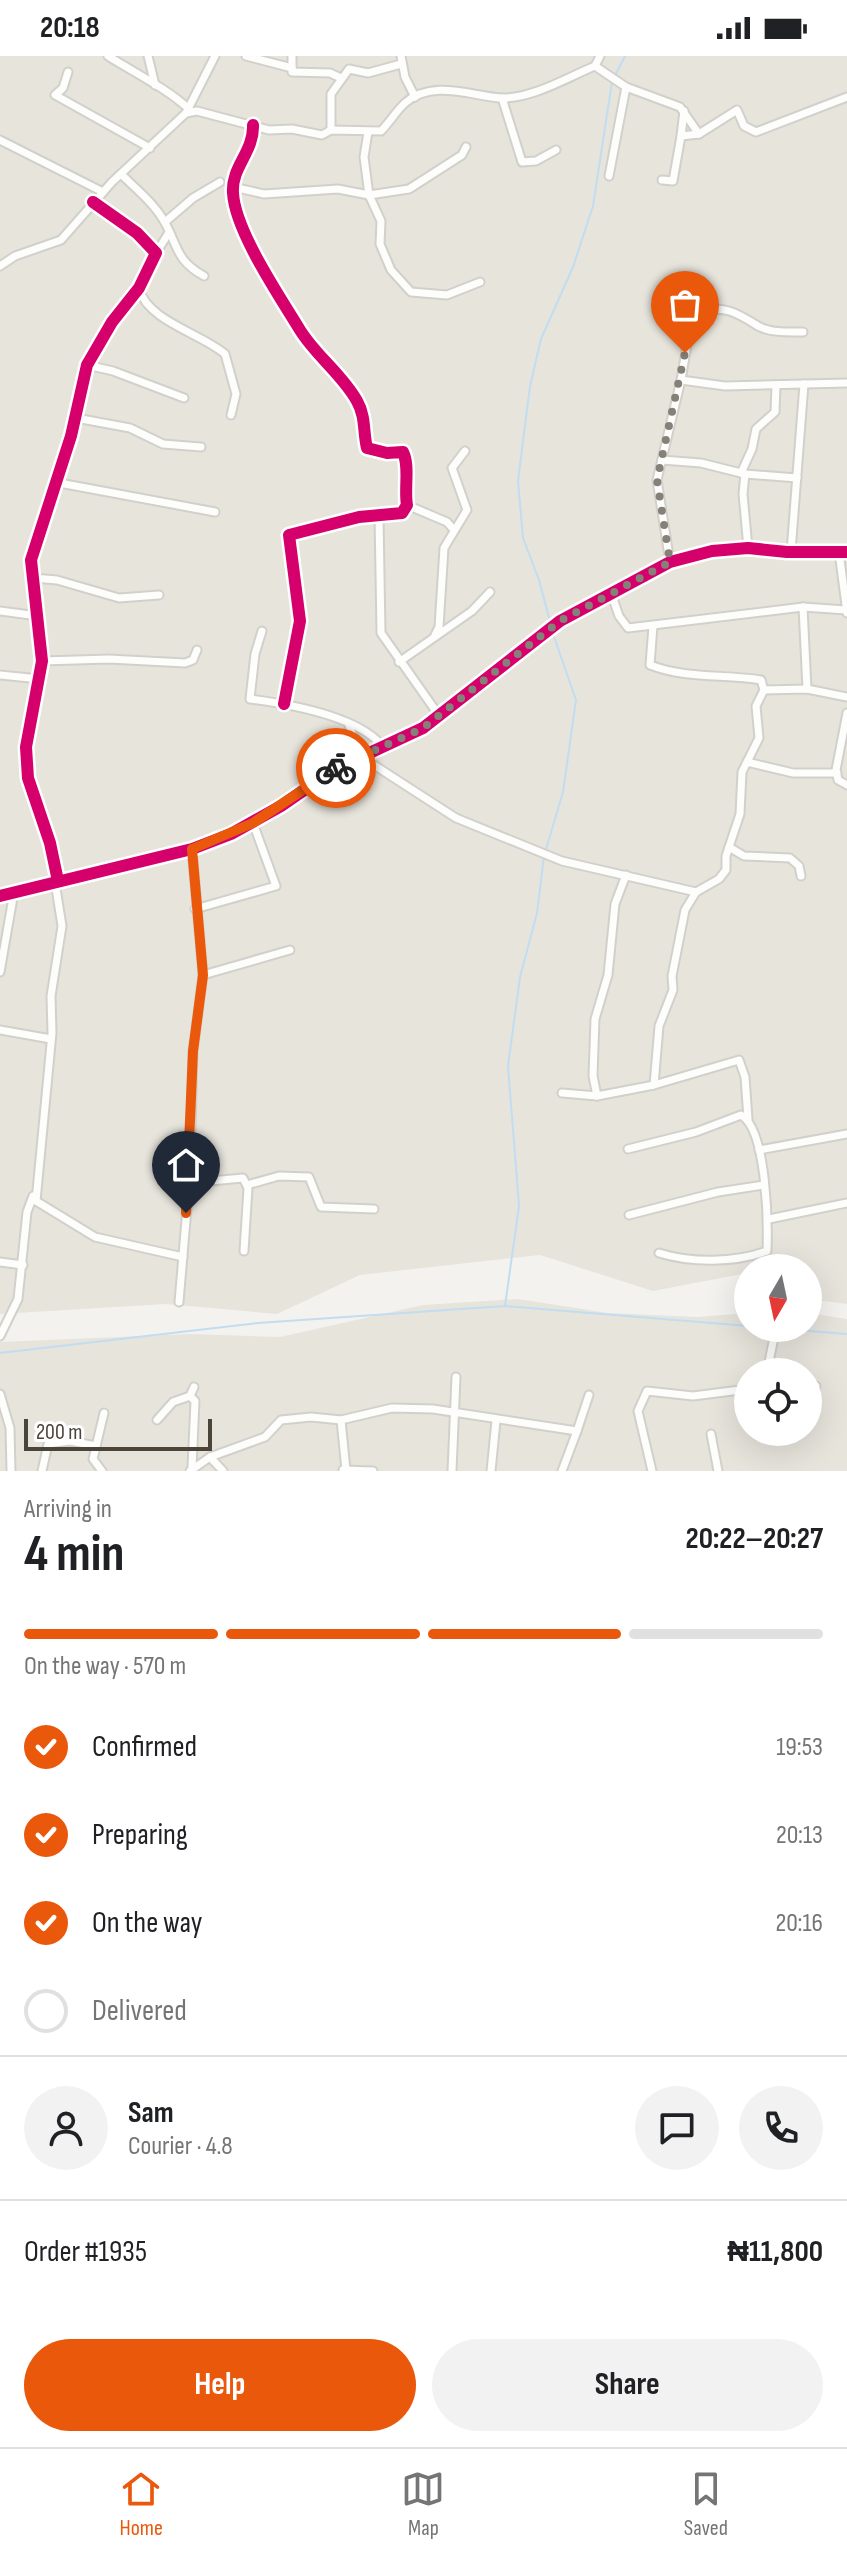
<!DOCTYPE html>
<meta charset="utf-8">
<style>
:root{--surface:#fff;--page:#f2f2f2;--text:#202124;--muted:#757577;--line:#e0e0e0;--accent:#ea580c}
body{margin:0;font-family:"Sofia Sans Condensed",sans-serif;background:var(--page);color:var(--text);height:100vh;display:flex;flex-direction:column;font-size:30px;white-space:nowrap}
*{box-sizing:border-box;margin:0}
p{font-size:26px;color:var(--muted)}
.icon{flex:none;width:44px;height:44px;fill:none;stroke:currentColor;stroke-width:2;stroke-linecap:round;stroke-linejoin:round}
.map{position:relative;height:1415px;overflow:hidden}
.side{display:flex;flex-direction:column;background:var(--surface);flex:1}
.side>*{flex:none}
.needle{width:52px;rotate:189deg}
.controls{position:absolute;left:734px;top:1198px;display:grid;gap:16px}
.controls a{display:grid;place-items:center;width:88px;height:88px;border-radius:50%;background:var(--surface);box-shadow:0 8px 32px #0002;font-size:40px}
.scale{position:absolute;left:24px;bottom:20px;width:188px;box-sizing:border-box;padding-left:8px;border:4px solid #4b4439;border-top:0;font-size:22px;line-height:28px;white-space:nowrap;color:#4b4439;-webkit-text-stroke:6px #fff;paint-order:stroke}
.pin{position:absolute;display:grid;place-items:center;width:68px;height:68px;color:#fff;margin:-82px -34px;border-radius:50% 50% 50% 0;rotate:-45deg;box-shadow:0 0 8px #0007}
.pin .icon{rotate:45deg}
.courier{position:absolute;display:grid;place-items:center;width:80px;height:80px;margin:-40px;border:6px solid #ea580c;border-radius:50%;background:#fff;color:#222;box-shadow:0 2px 10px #0007}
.headline em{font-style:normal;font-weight:700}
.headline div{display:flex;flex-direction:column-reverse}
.headline{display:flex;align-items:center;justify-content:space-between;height:136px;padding:0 24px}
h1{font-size:52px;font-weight:700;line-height:60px}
.bar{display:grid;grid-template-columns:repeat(4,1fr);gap:12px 8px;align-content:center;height:96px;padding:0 24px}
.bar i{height:10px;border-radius:6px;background:var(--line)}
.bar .active{background:var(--accent)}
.bar p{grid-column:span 4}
.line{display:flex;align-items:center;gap:20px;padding:0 24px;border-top:2px solid var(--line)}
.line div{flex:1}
.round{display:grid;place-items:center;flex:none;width:84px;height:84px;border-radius:42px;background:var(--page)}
ol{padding:0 24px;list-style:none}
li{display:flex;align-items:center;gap:24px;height:88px}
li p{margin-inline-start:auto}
li .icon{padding:8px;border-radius:50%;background:var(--accent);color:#fff;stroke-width:4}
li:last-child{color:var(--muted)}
li i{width:44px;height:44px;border:4px solid var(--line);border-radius:50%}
.primary-button{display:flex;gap:16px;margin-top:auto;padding:16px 24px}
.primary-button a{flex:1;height:92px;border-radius:48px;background:var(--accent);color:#fff;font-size:32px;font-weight:700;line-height:92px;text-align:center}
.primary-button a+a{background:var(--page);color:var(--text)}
.status{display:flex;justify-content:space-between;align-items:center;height:56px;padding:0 40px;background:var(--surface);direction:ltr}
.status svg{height:22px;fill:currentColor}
.dock{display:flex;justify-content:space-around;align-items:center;height:112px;border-top:2px solid var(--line);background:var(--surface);font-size:22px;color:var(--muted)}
.dock a{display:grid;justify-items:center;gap:4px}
.dock .active{color:var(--accent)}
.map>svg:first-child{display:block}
.residential{fill:#e7e4dc;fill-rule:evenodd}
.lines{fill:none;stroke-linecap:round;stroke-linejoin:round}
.stream{stroke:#c0ddf1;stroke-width:2}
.minor-casing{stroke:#d2d0cb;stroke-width:11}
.minor{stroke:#fdfdfc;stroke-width:7}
.cycleway-casing{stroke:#fff;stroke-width:17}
.cycleway{stroke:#d6006c;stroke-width:12}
.done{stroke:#868178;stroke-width:8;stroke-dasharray:0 14.4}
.route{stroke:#ea580c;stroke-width:10}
</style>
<div class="status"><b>20:18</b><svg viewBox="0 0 49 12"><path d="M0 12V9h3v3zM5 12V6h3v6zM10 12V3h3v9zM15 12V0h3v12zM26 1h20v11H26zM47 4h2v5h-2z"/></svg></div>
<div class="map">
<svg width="847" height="1415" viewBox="0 0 847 1415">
<rect width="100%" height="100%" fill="#f4f2ee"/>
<g class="residential">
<polygon points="0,0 847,0 847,1248 808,1243 808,1212 748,1212 748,1221 742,1218 653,1235 540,1199 360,1219 277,1258 166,1248 0,1258"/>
<path d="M518,1243l90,14 89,4 51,-4v15h60v-15l39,6v152h-847v-129l190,-8 90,3 143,-32zM748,1316h60v60h-60z"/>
</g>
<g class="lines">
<g class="stream">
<polyline points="615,20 625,0"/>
<polyline points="551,569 539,524 523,482 518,425 530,330 541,283 573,211 593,150 612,26"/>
<polyline points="505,1250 519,1150 508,1010 520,921 537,857 544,800 563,736 576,644 552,575"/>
<polyline points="771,1272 847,1278"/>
<polyline points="0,1297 258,1267 505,1250 748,1270"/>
</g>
<defs>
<g id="minor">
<path d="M108,0c27,17 58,32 81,53"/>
<polyline points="148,0 155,29"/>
<polyline points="246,0 292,12"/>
<polyline points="292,0 292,16 330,17 341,22"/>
<polyline points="401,0 405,21 415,41"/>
<polyline points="595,10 626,31 680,51 699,78 737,54 744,70 756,76 847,41"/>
<polyline points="68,16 63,32 55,39 150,92"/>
<polyline points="502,42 522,106 536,105 556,94"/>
<polyline points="684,55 681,80 699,78"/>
<path d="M186,57l11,-2 72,19 23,-1 30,6 9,-5 50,1c9,-9 15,-20 24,-28 28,-24 66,-7 96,-5 31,1 67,-21 94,-32l5,-10"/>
<path d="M253,69c1,27 -22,42 -20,68 2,38 47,104 67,137 16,26 42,44 57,71 9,16 6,31 10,47l20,5 16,-1c7,14 1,37 4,53l-5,8 -43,4 -70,18 11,86 -16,83"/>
<polyline points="331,74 331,38 349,13 368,17 401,8"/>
<polyline points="368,76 364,101 369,139 381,165 380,188 391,214 411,236 447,239 480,226"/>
<polyline points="0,84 103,136"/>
<path d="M121,118c14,14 33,29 43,47 14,24 11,39 40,55"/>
<polyline points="609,120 626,31"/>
<polyline points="662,124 673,125 681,80"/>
<polyline points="233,131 264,138 338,133 369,139 409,133 462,99 466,91"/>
<polyline points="165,166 193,142 220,126"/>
<polyline points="156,197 168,178"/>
<polyline points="0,210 15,200 61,184 112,126 186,57 215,0"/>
<path d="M139,233c10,33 62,44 86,65l11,40 -5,21"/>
<polyline points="87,309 113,315 184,342"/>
<polyline points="681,324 725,330 847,327"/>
<polyline points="76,362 130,372 163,388 201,391"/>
<polyline points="662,404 701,407 745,418 797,422"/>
<polyline points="741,417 752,393 756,373 775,356 776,329"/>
<polyline points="745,418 743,438 748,492"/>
<polyline points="54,426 215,456"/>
<polyline points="407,449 447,466 454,474"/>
<polyline points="379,460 381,577 440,661"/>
<polyline points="791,496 804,328"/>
<polyline points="839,496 847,557"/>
<path d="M670,506l-13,-82 24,-100 11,-64 4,-5c28,-6 40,1 62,15 12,7 31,6 45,6"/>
<polyline points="33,522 57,524 119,542 159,539"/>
<polyline points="611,537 619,560 628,572 803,551 846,554"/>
<polyline points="803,551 807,633"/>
<polyline points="0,555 38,560"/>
<path d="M653,570l-3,39c36,14 73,9 111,15l3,10"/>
<path d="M262,575l-7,23 -5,45c38,5 109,17 133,48"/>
<polyline points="435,579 439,571 444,492 467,454 452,412 465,395"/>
<polyline points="42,605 109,603 185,607 193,604 197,594"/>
<polyline points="399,606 472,555 490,536"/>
<polyline points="0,619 40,623"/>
<polyline points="847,657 836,714 838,724 847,729"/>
<polyline points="349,669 360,700 456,762 562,805 696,836"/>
<polyline points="747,706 793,717 837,717"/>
<polyline points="729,791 744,800 790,802 799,810 801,820"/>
<polyline points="58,825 50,787 28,722 26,691 42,605 31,504 71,380 87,309 112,266 139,232 156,197 137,177 93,146"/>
<polyline points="55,826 62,870 51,940 52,977 36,1145 95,1181 183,1201"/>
<polyline points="0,840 192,793 231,778 281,750 333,714 423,672 560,565 670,506 712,495 748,492 787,496 847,496"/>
<polyline points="195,853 276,830 253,767"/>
<polyline points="0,916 14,836"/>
<polyline points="203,919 290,894"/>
<polyline points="0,974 51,983"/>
<polyline points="654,1029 739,1004 745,1021 748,1063"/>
<polyline points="562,1037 597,1040 654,1029 659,970 673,934 672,920 685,854 696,836 719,823 726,814 726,800 740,758 742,716 759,682 756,650 764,634 807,633 847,641"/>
<polyline points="597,1040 593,1020 595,963 608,919 615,848 626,819"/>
<path d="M628,1093l68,-17 45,-17c26,15 27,108 26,136 -32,12 -76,12 -108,2"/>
<polyline points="759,1094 847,1078"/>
<polyline points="188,1127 243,1122 248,1132 244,1195"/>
<polyline points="247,1129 279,1120 309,1121 321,1151 374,1153"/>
<polyline points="629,1159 718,1136 764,1129"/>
<polyline points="769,1163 847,1147"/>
<polyline points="0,1206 23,1209"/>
<polyline points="179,1246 190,1117 193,995 203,919 192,793"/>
<polyline points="0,1280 18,1243 27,1156 33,1140"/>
<polyline points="767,1316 774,1281"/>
<polyline points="808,1330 816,1330"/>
<polyline points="0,1338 10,1372 11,1415"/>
<polyline points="190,1340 195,1345 192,1411"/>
<polyline points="157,1364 173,1346 190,1340 194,1331"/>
<polyline points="341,1364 346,1414"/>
<polyline points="711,1378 718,1415"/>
<polyline points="210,1401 223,1415"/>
<polyline points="343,1414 373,1415"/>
<polyline points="42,1415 48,1388 70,1385 96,1390"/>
<polyline points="102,1415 93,1403 104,1357"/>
<polyline points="190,1415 210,1401 265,1381 281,1364 311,1361 341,1364 392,1352 433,1353 577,1375 589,1339"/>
<polyline points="452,1415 456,1321"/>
<polyline points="491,1415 496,1365"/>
<polyline points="562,1415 577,1375"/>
<polyline points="652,1415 638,1355 647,1335 693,1340 748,1333"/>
</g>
</defs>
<use href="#minor" class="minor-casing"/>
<use href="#minor" class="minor"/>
<defs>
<g id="cycleway">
<path d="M253,69c1,27 -22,42 -20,68 2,38 47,104 67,137 16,26 42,44 57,71 9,16 6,31 10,47l20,5 16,-1c7,14 1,37 4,53l-5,8 -43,4 -70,18 11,86 -16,83"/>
<polyline points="58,825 50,787 28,722 26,691 42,605 31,504 71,380 87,309 112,266 139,232 156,197 137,177 93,146"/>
<polyline points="0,840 192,793 231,778 281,750 333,714 423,672 560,565 670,506 712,495 748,492 787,496 847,496"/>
</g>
</defs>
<use href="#cycleway" class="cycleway-casing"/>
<use href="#cycleway" class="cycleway"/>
</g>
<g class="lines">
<polyline class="done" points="336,712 423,672 560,565 670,506 657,424 685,297"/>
<polyline class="route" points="186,1157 193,995 203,919 192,793 253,767 336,712"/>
</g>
</svg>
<div class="controls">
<a><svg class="needle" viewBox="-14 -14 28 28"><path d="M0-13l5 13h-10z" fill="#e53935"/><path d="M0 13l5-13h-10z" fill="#757577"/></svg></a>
<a><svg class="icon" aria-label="locate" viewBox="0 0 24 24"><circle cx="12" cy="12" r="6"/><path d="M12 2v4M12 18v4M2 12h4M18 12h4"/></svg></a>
</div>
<div class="scale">200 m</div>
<div class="pin" style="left:685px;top:297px;background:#ea580c"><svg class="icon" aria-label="bag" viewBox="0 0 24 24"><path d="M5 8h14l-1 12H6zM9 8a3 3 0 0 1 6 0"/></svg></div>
<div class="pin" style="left:186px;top:1157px;background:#1f2937"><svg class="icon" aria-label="home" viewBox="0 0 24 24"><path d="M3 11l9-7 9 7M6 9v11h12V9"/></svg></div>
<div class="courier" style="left:336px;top:712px"><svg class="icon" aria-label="bike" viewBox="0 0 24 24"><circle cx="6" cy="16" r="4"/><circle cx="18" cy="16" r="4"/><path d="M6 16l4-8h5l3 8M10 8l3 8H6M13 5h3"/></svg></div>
</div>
<section class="side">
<div class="headline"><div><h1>4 min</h1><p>Arriving in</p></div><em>20:22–20:27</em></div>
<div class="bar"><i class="active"></i><i class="active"></i><i class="active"></i><i></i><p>On the way · 570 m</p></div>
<ol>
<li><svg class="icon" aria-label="check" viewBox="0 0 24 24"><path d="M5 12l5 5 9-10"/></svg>Confirmed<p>19:53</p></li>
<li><svg class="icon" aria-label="check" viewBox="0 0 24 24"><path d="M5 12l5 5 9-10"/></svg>Preparing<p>20:13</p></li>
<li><svg class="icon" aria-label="check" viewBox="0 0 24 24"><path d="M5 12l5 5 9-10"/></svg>On the way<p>20:16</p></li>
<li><i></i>Delivered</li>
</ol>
<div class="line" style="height:144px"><a class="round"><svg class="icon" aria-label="person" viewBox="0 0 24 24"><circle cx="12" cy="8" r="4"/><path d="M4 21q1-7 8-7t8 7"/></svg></a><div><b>Sam</b><p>Courier · 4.8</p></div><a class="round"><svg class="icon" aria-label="chat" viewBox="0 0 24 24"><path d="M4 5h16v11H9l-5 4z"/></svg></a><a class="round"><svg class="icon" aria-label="phone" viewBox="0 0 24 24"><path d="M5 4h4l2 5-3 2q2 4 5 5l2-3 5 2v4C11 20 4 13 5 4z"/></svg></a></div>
<div class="line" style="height:104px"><div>Order #1935</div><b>₦11,800</b></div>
<div class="primary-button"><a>Help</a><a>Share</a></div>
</section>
<nav class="dock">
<a class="active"><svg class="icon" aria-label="home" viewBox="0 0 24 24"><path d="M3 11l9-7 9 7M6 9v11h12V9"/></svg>Home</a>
<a><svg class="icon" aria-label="map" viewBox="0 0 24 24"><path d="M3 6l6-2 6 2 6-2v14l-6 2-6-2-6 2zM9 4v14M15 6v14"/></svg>Map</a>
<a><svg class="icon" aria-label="saved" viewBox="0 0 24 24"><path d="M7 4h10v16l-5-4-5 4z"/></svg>Saved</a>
</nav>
